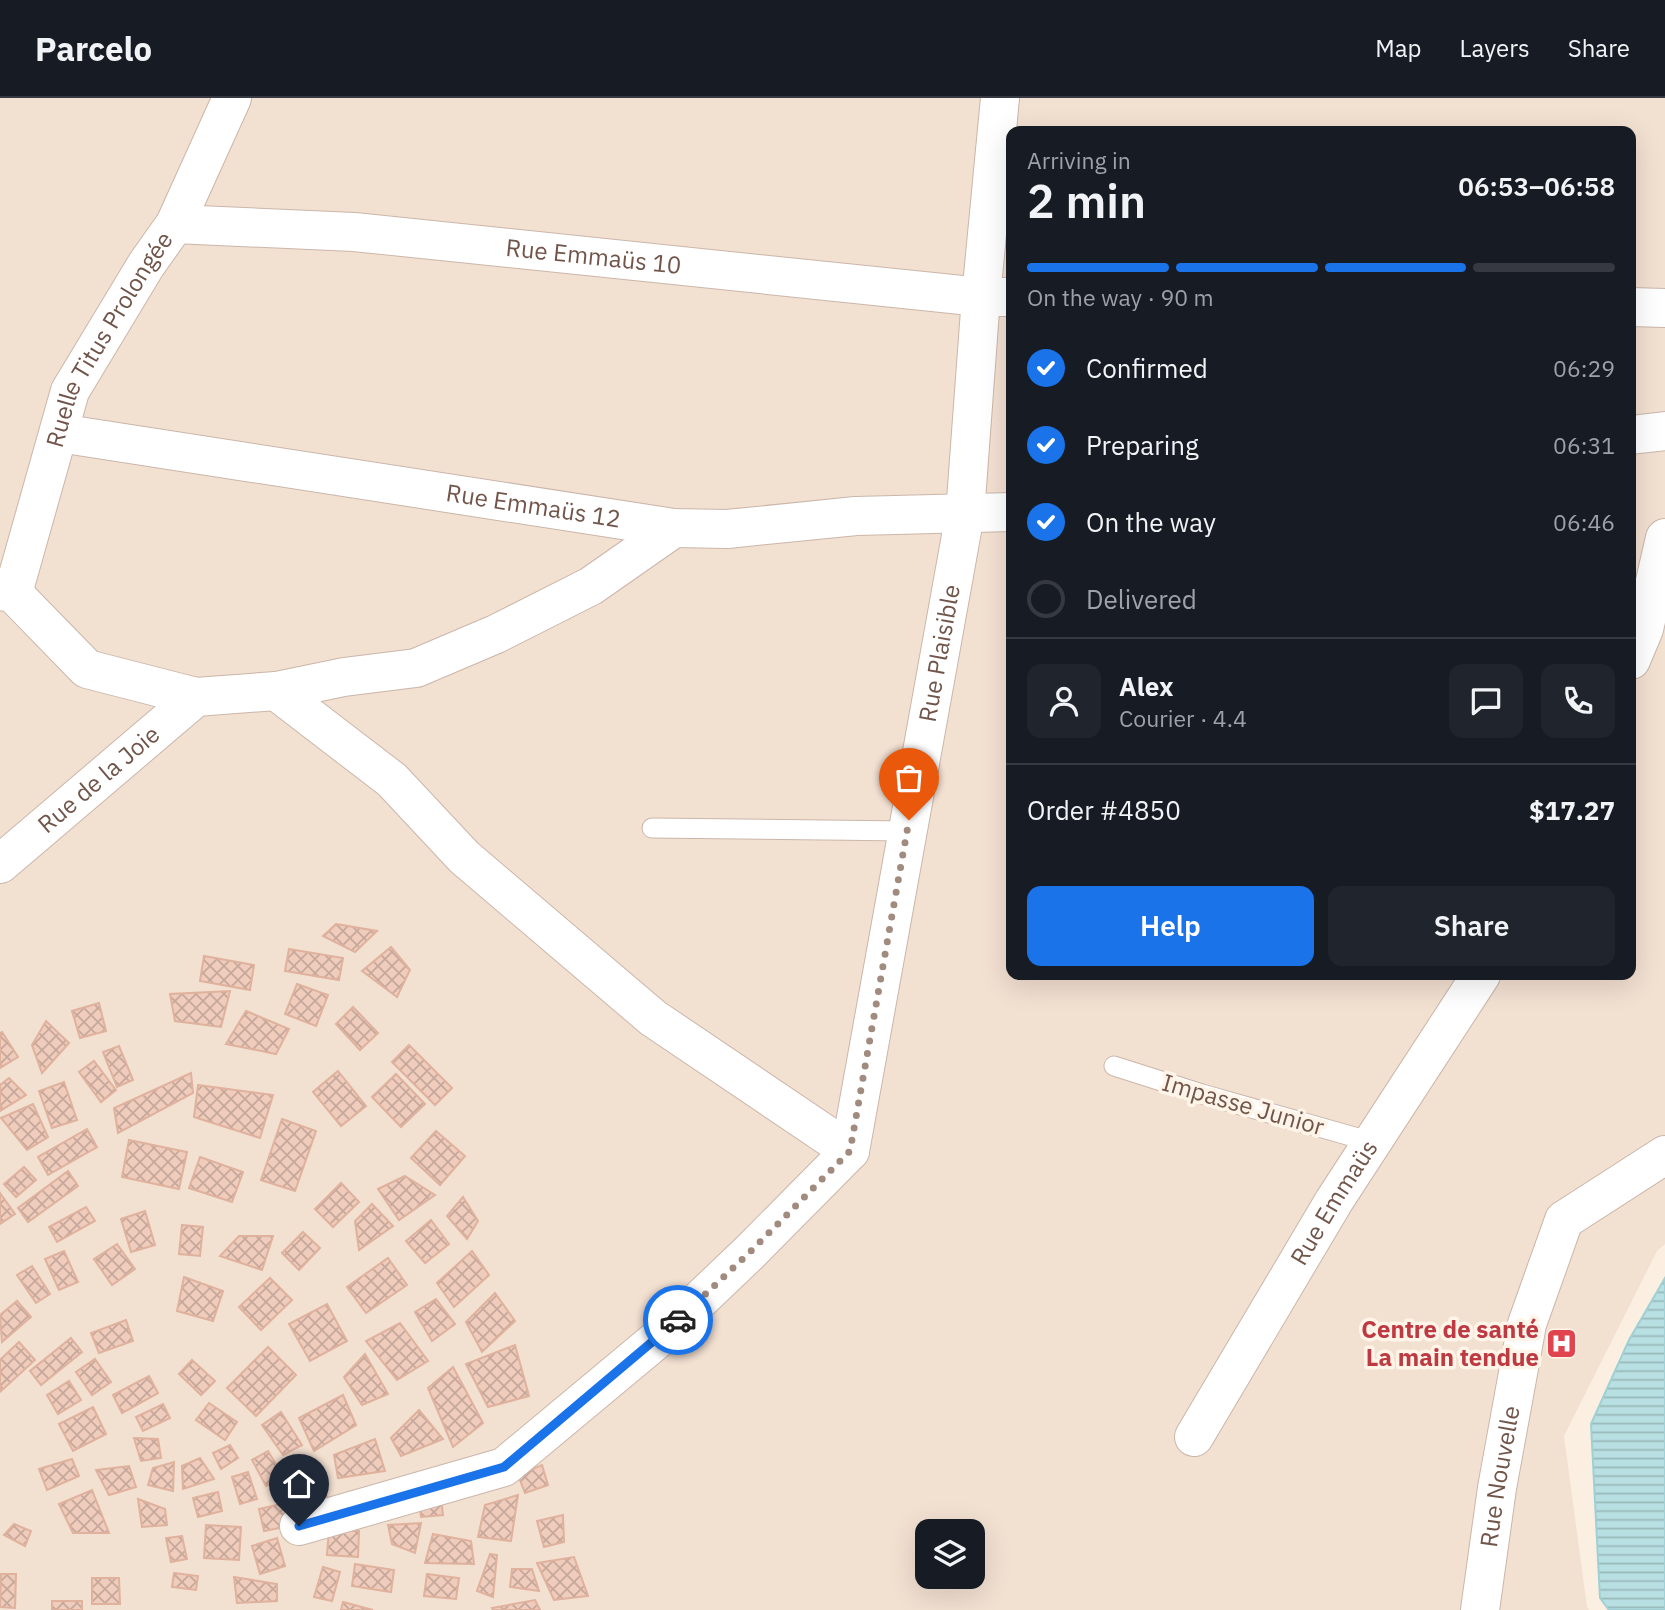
<!DOCTYPE html>
<meta charset="utf-8">
<style>
:root{--surface:#171b24;--page:#20242c;--text:#f1f3f6;--muted:#9ea1a6;--line:#363941;--accent:#1a73e8}
body{margin:0;font-family:"IBM Plex Sans",sans-serif;background:var(--page);color:var(--text);height:100vh;display:flex;flex-direction:column;font-size:26px;white-space:nowrap}
*{box-sizing:border-box;margin:0}
p{font-size:23px;color:var(--muted)}
.icon{flex:none;width:38px;height:38px;fill:none;stroke:currentColor;stroke-width:2;stroke-linecap:round;stroke-linejoin:round}
.map{position:relative;flex:1;overflow:hidden}
.drawer{position:absolute;left:1006px;top:28px;width:630px;height:854px;display:flex;flex-direction:column;background:var(--surface);border-radius:14px;box-shadow:0 7px 28px #0002}
.drawer>*{flex:none}
.tools{position:absolute;left:915px;top:1421px;display:grid;gap:14px}
.tools a{display:grid;place-items:center;width:70px;height:70px;border-radius:14px;background:var(--surface);box-shadow:0 7px 28px #0002;font-size:35px}
.pin{position:absolute;display:grid;place-items:center;width:60px;height:60px;color:#fff;margin:-72px -30px;border-radius:50% 50% 50% 0;rotate:-45deg;box-shadow:0 0 7px #0007}
.pin .icon{rotate:45deg}
.courier{position:absolute;display:grid;place-items:center;width:70px;height:70px;margin:-35px;border:5px solid #1a73e8;border-radius:50%;background:#fff;color:#222;box-shadow:0 2px 9px #0007}
.head em{font-style:normal;font-weight:600}
.head div{display:flex;flex-direction:column-reverse}
.head{display:flex;align-items:center;justify-content:space-between;height:119px;padding:0 21px}
h1{font-size:46px;font-weight:600;line-height:52px}
.bar{display:grid;grid-template-columns:repeat(4,1fr);gap:10px 7px;align-content:center;height:84px;padding:0 21px}
.bar i{height:9px;border-radius:5px;background:var(--line)}
.bar .selected{background:var(--accent)}
.bar p{grid-column:span 4}
.line{display:flex;align-items:center;gap:18px;padding:0 21px;border-top:2px solid var(--line)}
.line div{flex:1}
.round{display:grid;place-items:center;flex:none;width:74px;height:74px;border-radius:14px;background:var(--page)}
ol{padding:0 21px;list-style:none}
li{display:flex;align-items:center;gap:21px;height:77px}
li p{margin-inline-start:auto}
li .icon{padding:7px;border-radius:50%;background:var(--accent);color:#fff;stroke-width:4}
li:last-child{color:var(--muted)}
li i{width:38px;height:38px;border:4px solid var(--line);border-radius:50%}
.action{display:flex;gap:14px;margin-top:auto;padding:14px 21px}
.action a{flex:1;height:80px;border-radius:14px;background:var(--accent);color:#fff;font-size:28px;font-weight:600;line-height:80px;text-align:center}
.action a+a{background:var(--page);color:var(--text)}
header{display:flex;align-items:center;gap:42px;box-sizing:border-box;height:98px;padding:0 35px;background:var(--surface);border-bottom:2px solid var(--line)}
header strong{font-size:33px}
nav{display:flex;gap:38px;margin-inline-start:auto;font-size:24px}
.map>svg:first-child{display:block}
.residential{fill:#f2e0d1;fill-rule:evenodd}
.water{fill:url(#water-rules);stroke:#9fd0d4;stroke-width:2}
.building{fill:url(#building-cross-hatch);stroke:#e0b19d;stroke-width:2}
.lines{fill:none;stroke-linecap:round;stroke-linejoin:round}
.service-casing{stroke:#cbb6aa;stroke-width:21}
.minor-casing{stroke:#cbb6aa;stroke-width:40}
.service{stroke:#fff;stroke-width:19}
.minor{stroke:#fff;stroke-width:38}
.done{stroke:#a18b7f;stroke-width:7;stroke-dasharray:0 12.6}
.route{stroke:#1a73e8;stroke-width:9}
.labels{text-anchor:middle;stroke-width:7;stroke-linejoin:round;paint-order:stroke}
.street-label{font-size:24px;fill:#71554a;stroke:#fef4e8}
.health-label{font-size:24px;font-weight:bold;fill:#be3a42;stroke:#fef4e8;text-anchor:end}
</style>
<header>
<strong>Parcelo</strong>
<nav><a>Map</a><a>Layers</a><a>Share</a></nav>
</header>
<div class="map">
<svg width="1665" height="1512" viewBox="0 0 1665 1512">
<defs>
<pattern id="water-rules" width="6" height="5" patternUnits="userSpaceOnUse" patternTransform="scale(1.75)"><rect width="6" height="5" fill="#b8e0e3"/><path d="M0 2.5h6" fill="none" stroke="#9ab8ba"/></pattern>
<pattern id="building-cross-hatch" width="8" height="8" patternUnits="userSpaceOnUse" patternTransform="scale(1.75)"><rect width="8" height="8" fill="#efccbc"/><path d="M0 0l8 8M0 8l8-8" fill="none" stroke="#c6a89b"/></pattern>
</defs>
<rect width="100%" height="100%" fill="#fbefe2"/>
<path class="residential" d="M0,0h1665v1146l-8,7 -93,185 23,171 2,3h-1589zM1012,33h619v844h-619zM928,1433h45v46h-45z"/>
<polygon class="water" points="1665,1180 1665,1512 1609,1512 1600,1500 1591,1326 1629,1242"/>
<g class="building">
<polygon points="336,826 377,833 355,854 323,838"/>
<polygon points="391,849 410,872 397,899 362,873"/>
<polygon points="289,851 343,860 339,882 285,873"/>
<polygon points="204,858 254,867 250,892 200,883"/>
<polygon points="297,886 328,897 316,928 285,916"/>
<polygon points="230,893 221,929 175,923 170,896"/>
<polygon points="99,905 106,933 80,940 72,913"/>
<polygon points="353,909 378,935 360,952 336,926"/>
<polygon points="246,913 289,931 276,956 226,946"/>
<polygon points="46,923 69,945 42,975 32,947"/>
<polygon points="2,934 18,959 0,970 0,935"/>
<polygon points="409,947 452,990 435,1007 392,964"/>
<polygon points="119,948 133,982 117,989 103,954"/>
<polygon points="94,963 116,992 101,1004 79,974"/>
<polygon points="338,973 366,1008 341,1028 313,994"/>
<polygon points="191,975 193,995 118,1035 114,1010"/>
<polygon points="396,976 425,1006 401,1029 372,999"/>
<polygon points="9,980 26,997 0,1013 0,987"/>
<polygon points="64,984 77,1022 52,1030 39,993"/>
<polygon points="198,987 273,997 260,1040 194,1019"/>
<polygon points="33,1006 48,1039 27,1052 1,1020"/>
<polygon points="282,1021 316,1033 295,1093 261,1082"/>
<polygon points="87,1031 97,1049 48,1077 38,1059"/>
<polygon points="436,1033 465,1058 440,1087 411,1060"/>
<polygon points="129,1042 187,1054 179,1091 122,1079"/>
<polygon points="200,1059 243,1074 232,1104 189,1090"/>
<polygon points="24,1069 36,1082 16,1099 4,1086"/>
<polygon points="68,1073 78,1088 28,1124 18,1110"/>
<polygon points="405,1078 435,1097 399,1122 378,1091"/>
<polygon points="341,1085 359,1104 333,1129 315,1111"/>
<polygon points="0,1095 15,1116 0,1126"/>
<polygon points="463,1099 478,1123 467,1141 447,1118"/>
<polygon points="372,1106 393,1128 359,1152 355,1123"/>
<polygon points="86,1109 95,1123 57,1144 49,1129"/>
<polygon points="145,1113 155,1147 131,1154 121,1121"/>
<polygon points="431,1122 449,1146 425,1165 406,1143"/>
<polygon points="182,1127 203,1129 200,1158 179,1156"/>
<polygon points="303,1134 320,1150 299,1172 282,1155"/>
<polygon points="239,1138 273,1138 262,1172 220,1158"/>
<polygon points="117,1146 135,1171 112,1187 94,1161"/>
<polygon points="64,1153 78,1184 59,1192 45,1161"/>
<polygon points="472,1153 489,1177 454,1209 437,1185"/>
<polygon points="388,1160 407,1187 366,1215 347,1189"/>
<polygon points="32,1168 50,1196 36,1205 17,1177"/>
<polygon points="184,1179 223,1193 213,1223 177,1213"/>
<polygon points="270,1180 292,1202 261,1232 239,1209"/>
<polygon points="495,1195 515,1223 482,1254 466,1224"/>
<polygon points="436,1201 455,1226 432,1243 415,1214"/>
<polygon points="17,1203 31,1219 2,1244 0,1217"/>
<polygon points="327,1206 347,1243 310,1263 289,1226"/>
<polygon points="126,1222 133,1243 99,1255 91,1235"/>
<polygon points="400,1225 428,1263 397,1282 366,1243"/>
<polygon points="71,1240 82,1254 41,1287 30,1273"/>
<polygon points="19,1244 35,1262 0,1294 0,1262"/>
<polygon points="515,1247 529,1298 488,1309 466,1266"/>
<polygon points="268,1249 296,1277 256,1318 227,1290"/>
<polygon points="365,1256 388,1296 362,1307 344,1279"/>
<polygon points="95,1261 111,1284 92,1297 76,1274"/>
<polygon points="192,1262 215,1283 201,1297 179,1276"/>
<polygon points="453,1269 483,1325 453,1349 428,1290"/>
<polygon points="149,1278 158,1295 122,1315 113,1297"/>
<polygon points="69,1283 81,1302 58,1316 47,1297"/>
<polygon points="343,1297 356,1327 314,1353 299,1320"/>
<polygon points="209,1305 237,1324 225,1342 196,1322"/>
<polygon points="163,1306 170,1320 143,1333 136,1319"/>
<polygon points="93,1309 106,1336 73,1353 59,1326"/>
<polygon points="419,1312 443,1341 401,1358 391,1340"/>
<polygon points="281,1314 302,1347 283,1357 262,1327"/>
<polygon points="134,1340 158,1341 161,1360 141,1363"/>
<polygon points="375,1341 385,1373 338,1380 334,1357"/>
<polygon points="230,1347 238,1360 221,1371 213,1355"/>
<polygon points="268,1353 283,1378 266,1388 252,1362"/>
<polygon points="200,1360 214,1381 183,1391 182,1368"/>
<polygon points="72,1361 79,1378 47,1392 39,1371"/>
<polygon points="309,1363 316,1382 299,1388 292,1370"/>
<polygon points="174,1364 173,1393 148,1387 153,1370"/>
<polygon points="542,1367 548,1387 525,1395 518,1377"/>
<polygon points="129,1368 136,1389 109,1397 96,1372"/>
<polygon points="248,1374 257,1401 240,1406 232,1379"/>
<polygon points="324,1391 331,1410 311,1418 303,1400"/>
<polygon points="92,1392 109,1435 73,1435 59,1406"/>
<polygon points="218,1394 222,1413 198,1419 193,1400"/>
<polygon points="518,1397 511,1443 478,1439 485,1407"/>
<polygon points="441,1400 443,1417 421,1419 419,1402"/>
<polygon points="138,1401 165,1411 167,1427 142,1429"/>
<polygon points="286,1405 290,1428 264,1433 259,1411"/>
<polygon points="563,1417 564,1444 544,1449 537,1423"/>
<polygon points="421,1425 415,1455 392,1446 388,1427"/>
<polygon points="14,1426 31,1433 25,1448 4,1437"/>
<polygon points="206,1427 241,1429 239,1462 204,1460"/>
<polygon points="329,1432 359,1433 358,1459 327,1457"/>
<polygon points="433,1436 471,1443 474,1466 425,1465"/>
<polygon points="182,1438 187,1461 171,1464 166,1440"/>
<polygon points="277,1440 285,1468 260,1476 252,1448"/>
<polygon points="490,1456 497,1457 493,1499 477,1493"/>
<polygon points="574,1459 588,1498 554,1502 537,1465"/>
<polygon points="355,1466 394,1472 391,1494 352,1488"/>
<polygon points="323,1469 340,1474 332,1503 314,1499"/>
<polygon points="512,1471 532,1471 539,1493 510,1489"/>
<polygon points="174,1475 198,1478 196,1492 172,1489"/>
<polygon points="1,1476 16,1476 15,1510 0,1509"/>
<polygon points="427,1476 459,1480 456,1501 424,1498"/>
<polygon points="234,1479 277,1486 277,1503 237,1505"/>
<polygon points="92,1480 119,1480 120,1506 92,1506"/>
<polygon points="535,1502 540,1512 493,1512 492,1510"/>
<rect x="52" y="1503" width="30" height="9"/>
<polygon points="343,1504 373,1512 341,1512"/>
</g>
<g class="lines">
<defs>
<g id="service">
<polyline points="652,730 907,733"/>
<polyline points="1114,968 1202,996 1372,1044"/>
</g>
<g id="minor">
<path id="s1" d="M175,126l179,8 627,65h31"/>
<polyline points="1631,209 1665,210"/>
<path id="s2" d="M59,335l615,95 53,1 129,-13 156,-4"/>
<polyline points="1631,337 1665,333"/>
<polyline points="0,493 13,495 87,571 196,599 276,593 344,579 416,570 496,536 591,488 674,430"/>
<path id="s3" d="M13,495l57,-202 76,-126 29,-41 57,-126"/>
<polyline points="1631,562 1644,531 1665,440"/>
<polyline points="276,593 392,682 464,759 653,920 850,1053"/>
<path id="s4" d="M0,766l196,-167"/>
<path id="s5" d="M1194,1339l140,-236 147,-226"/>
<path id="s6" d="M299,1428l205,-59 162,-135 84,-80 100,-101 115,-637 16,-217 19,-199"/>
<path id="s7" d="M1480,1512l17,-122 30,-164 37,-104 101,-65"/>
</g>
</defs>
<use href="#service" class="service-casing"/>
<use href="#minor" class="minor-casing"/>
<use href="#service" class="service"/>
<use href="#minor" class="minor"/>
</g>
<g class="lines">
<polyline class="done" points="678,1222 750,1154 850,1053 909,722"/>
<polyline class="route" points="299,1428 504,1369 678,1222"/>
</g>
<defs>
<symbol id="hospital-square" viewBox="-11 -11 22 22"><rect x="-9" y="-9" width="18" height="18" rx="4" fill="#e0444e" stroke="#fef4e8"/><path d="M-5-5h3v3.5h4V-5h3V5h-3V1.5h-4V5h-3Z" fill="#fff"/></symbol>
</defs>
<g fill-rule="evenodd">
<use href="#hospital-square" x="1544" y="1228" width="35" height="35"/>
</g>
<g class="labels">
<g class="street-label">
<text dy="8" stroke="none"><textPath href="#s1" startOffset="420">Rue Emmaüs 10</textPath></text>
<text dy="8" stroke="none"><textPath href="#s3" startOffset="273">Ruelle Titus Prolongée</textPath></text>
<text dy="8" stroke="none"><textPath href="#s2" startOffset="480">Rue Emmaüs 12</textPath></text>
<text dy="8" stroke="none"><textPath href="#s6" startOffset="1188">Rue Plaisible</textPath></text>
<text dy="8" stroke="none"><textPath href="#s4" startOffset="130">Rue de la Joie</textPath></text>
<text transform="translate(1243 1007) rotate(16)" y="8">Impasse Junior</text>
<text dy="8" stroke="none"><textPath href="#s5" startOffset="273">Rue Emmaüs</textPath></text>
<text dy="8" stroke="none"><textPath href="#s7" startOffset="135">Rue Nouvelle</textPath></text>
</g>
<g class="health-label">
<text x="1539" y="1240">Centre de santé<tspan x="1539" dy="28">La main tendue</tspan></text>
</g>
</g>
</svg>
<div class="tools">
<a><svg class="icon" aria-label="layers" viewBox="0 0 24 24"><path d="M12 4l9 5-9 5-9-5zM3 14l9 5 9-5"/></svg></a>
</div>
<div class="pin" style="left:909px;top:722px;background:#ea580c"><svg class="icon" aria-label="bag" viewBox="0 0 24 24"><path d="M5 8h14l-1 12H6zM9 8a3 3 0 0 1 6 0"/></svg></div>
<div class="pin" style="left:299px;top:1428px;background:#1f2937"><svg class="icon" aria-label="home" viewBox="0 0 24 24"><path d="M3 11l9-7 9 7M6 9v11h12V9"/></svg></div>
<div class="courier" style="left:678px;top:1222px"><svg class="icon" aria-label="car" viewBox="0 0 24 24"><path d="M5 17H2v-5l4-1 3-4h7l3 4 3 1v5h-3M9 17h6M6 11h13"/><circle cx="7" cy="17" r="2"/><circle cx="17" cy="17" r="2"/></svg></div>
<section class="drawer">
<div class="head"><div><h1>2 min</h1><p>Arriving in</p></div><em>06:53–06:58</em></div>
<div class="bar"><i class="selected"></i><i class="selected"></i><i class="selected"></i><i></i><p>On the way · 90 m</p></div>
<ol>
<li><svg class="icon" aria-label="check" viewBox="0 0 24 24"><path d="M5 12l5 5 9-10"/></svg>Confirmed<p>06:29</p></li>
<li><svg class="icon" aria-label="check" viewBox="0 0 24 24"><path d="M5 12l5 5 9-10"/></svg>Preparing<p>06:31</p></li>
<li><svg class="icon" aria-label="check" viewBox="0 0 24 24"><path d="M5 12l5 5 9-10"/></svg>On the way<p>06:46</p></li>
<li><i></i>Delivered</li>
</ol>
<div class="line" style="height:126px"><a class="round"><svg class="icon" aria-label="person" viewBox="0 0 24 24"><circle cx="12" cy="8" r="4"/><path d="M4 21q1-7 8-7t8 7"/></svg></a><div><b>Alex</b><p>Courier · 4.4</p></div><a class="round"><svg class="icon" aria-label="chat" viewBox="0 0 24 24"><path d="M4 5h16v11H9l-5 4z"/></svg></a><a class="round"><svg class="icon" aria-label="phone" viewBox="0 0 24 24"><path d="M5 4h4l2 5-3 2q2 4 5 5l2-3 5 2v4C11 20 4 13 5 4z"/></svg></a></div>
<div class="line" style="height:91px"><div>Order #4850</div><b>$17.27</b></div>
<div class="action"><a>Help</a><a>Share</a></div>
</section>
</div>
